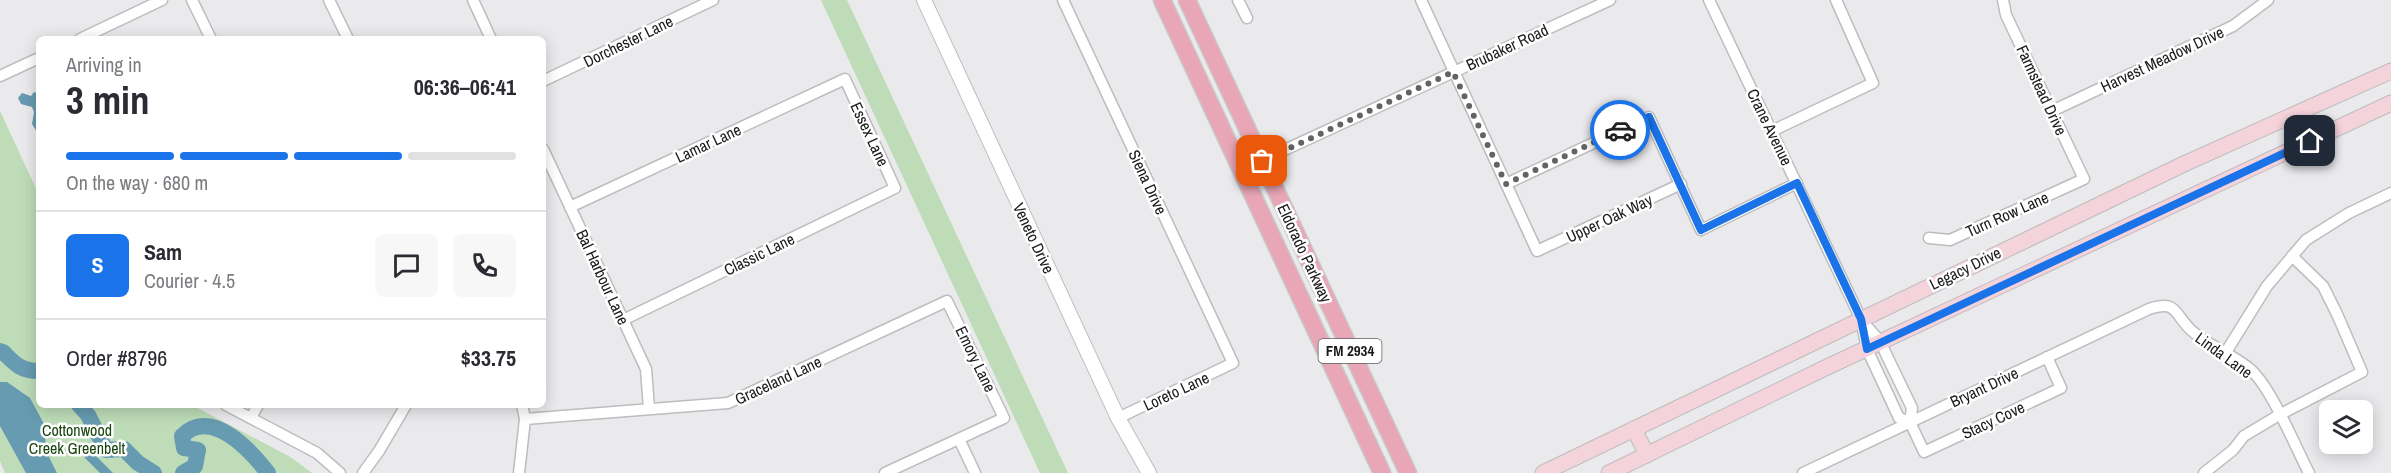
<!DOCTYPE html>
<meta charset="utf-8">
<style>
:root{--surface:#fff;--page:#f7f7f7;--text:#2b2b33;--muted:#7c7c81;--line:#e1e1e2;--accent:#1a73e8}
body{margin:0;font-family:"Archivo Narrow",sans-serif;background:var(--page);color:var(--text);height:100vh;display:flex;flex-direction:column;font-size:22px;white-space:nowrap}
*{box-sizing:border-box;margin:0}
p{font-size:20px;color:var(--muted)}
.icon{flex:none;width:33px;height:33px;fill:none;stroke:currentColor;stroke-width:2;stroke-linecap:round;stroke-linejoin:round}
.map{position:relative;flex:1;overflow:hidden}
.side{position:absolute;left:36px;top:36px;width:510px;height:372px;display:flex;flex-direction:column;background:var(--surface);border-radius:9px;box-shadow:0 3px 15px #0003}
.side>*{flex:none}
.controls{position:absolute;left:2319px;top:400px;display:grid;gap:12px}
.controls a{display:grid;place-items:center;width:54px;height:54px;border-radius:9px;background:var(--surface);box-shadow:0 3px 15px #0003;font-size:30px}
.pin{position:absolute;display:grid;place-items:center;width:51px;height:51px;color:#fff;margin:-26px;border-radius:12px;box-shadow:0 3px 9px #0006}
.courier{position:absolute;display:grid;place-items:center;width:60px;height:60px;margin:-30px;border:4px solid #1a73e8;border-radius:50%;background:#fff;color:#222;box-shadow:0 2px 8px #0007}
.summary em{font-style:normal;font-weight:700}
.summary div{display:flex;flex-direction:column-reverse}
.summary{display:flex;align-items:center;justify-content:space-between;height:102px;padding:0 30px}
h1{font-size:39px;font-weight:700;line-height:45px}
.bar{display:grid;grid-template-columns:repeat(4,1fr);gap:9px 6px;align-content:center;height:72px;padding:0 30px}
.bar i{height:8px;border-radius:4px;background:var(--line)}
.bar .selected{background:var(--accent)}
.bar p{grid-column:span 4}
.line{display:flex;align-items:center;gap:15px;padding:0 30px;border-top:2px solid var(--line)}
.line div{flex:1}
.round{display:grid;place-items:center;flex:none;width:63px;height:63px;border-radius:9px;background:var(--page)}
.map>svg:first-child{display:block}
.green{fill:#bddcb7}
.water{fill:#679bb1}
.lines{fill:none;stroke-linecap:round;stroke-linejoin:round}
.river{stroke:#679bb1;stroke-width:16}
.minor-casing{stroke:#bdbdc0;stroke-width:13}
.tertiary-casing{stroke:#bdbdc0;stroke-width:16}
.secondary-casing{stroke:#bdbdc0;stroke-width:17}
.primary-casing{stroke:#c8c8c8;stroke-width:19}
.minor{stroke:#fff;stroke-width:10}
.tertiary{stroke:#fff;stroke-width:14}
.secondary{stroke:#f4d3db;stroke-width:15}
.primary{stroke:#e9a6b6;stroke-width:16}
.done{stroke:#636364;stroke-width:6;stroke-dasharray:0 10.8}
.route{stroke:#1a73e8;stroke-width:8}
.labels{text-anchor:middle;stroke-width:5;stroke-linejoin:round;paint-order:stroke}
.shield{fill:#fff;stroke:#5f5f5f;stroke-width:1.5}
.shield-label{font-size:15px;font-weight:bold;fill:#1a1a1b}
.street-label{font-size:16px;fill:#1a1a1b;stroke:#fff}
.park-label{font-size:16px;fill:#1a4510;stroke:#fff}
</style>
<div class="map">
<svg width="2391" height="473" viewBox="0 0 2391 473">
<rect width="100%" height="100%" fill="#eaeaed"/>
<g class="green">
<polygon points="821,0 847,0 1068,473 1040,473"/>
<polygon points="0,111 39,195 39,405 192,405 292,458 312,473 5,473 0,461"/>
</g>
<g class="water">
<polygon points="34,92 39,94 39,135 32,124 34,112 32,107 21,104 18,98 22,93 31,96"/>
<polygon points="0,382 7,382 30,398 43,422 47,453 57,473 26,473 0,426"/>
<polygon points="84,444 113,473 100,473 85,458"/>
</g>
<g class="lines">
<g class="river">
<path d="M0,351l3,1c12,12 18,19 36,19"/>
<polyline points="79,405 88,415 106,450 124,449 138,463 154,473"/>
<path d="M183,473l12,-7 3,-16 -14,-2 -2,-12c29,-30 69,15 86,37"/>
</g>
<defs>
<g id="minor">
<polyline points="192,0 211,39"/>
<polyline points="329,0 348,39"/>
<polyline points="473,0 491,39"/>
<polyline points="1063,0 1233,363 1118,418"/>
<polyline points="1238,0 1247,18"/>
<polyline points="1421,0 1537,251 1681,184"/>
<polyline points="1709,0 1861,319 1867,349 1899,418 1910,422"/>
<polyline points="80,39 162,0"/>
<polyline points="0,76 39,58"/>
<polyline points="543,81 713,0"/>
<polyline points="2052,111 2233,26 2268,0"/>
<polyline points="1772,131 1873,83 1836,0"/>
<polyline points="543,149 646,369 649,408"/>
<polyline points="1241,170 1610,0"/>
<polyline points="1506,184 1649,117 1701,230 1797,183"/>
<polyline points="570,207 845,79 895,188 623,320"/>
<polyline points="1929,238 1950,240 2084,179 2006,15 2003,0"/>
<polyline points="1861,320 1881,342 1885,352 1912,408 1910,422"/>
<polyline points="2226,352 2267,286 2306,240 2349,213 2391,193"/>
<polyline points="226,405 317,453 340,473"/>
<polyline points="251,418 258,405"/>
<polyline points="525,419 728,403 947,301 1004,418 885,473"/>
<polyline points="1910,422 1924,452 2061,388 2047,357"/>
<polyline points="959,439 975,473"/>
<polyline points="363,473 379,451 406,405"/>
<polyline points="519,473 525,419 522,405"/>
<path d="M1803,473l346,-164c29,-10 25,6 43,22 17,15 40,23 58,38 21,18 45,77 59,104"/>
<polyline points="2204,473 2233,450 2244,436 2279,415 2362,372 2337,314 2323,286 2292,256"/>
</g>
<polyline id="tertiary" points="924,0 1118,418 1149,473"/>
<g id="secondary">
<polyline points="1634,429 1647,455"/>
<polyline points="1543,473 2186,163 2391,71"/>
<polyline points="1609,473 1825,368 2391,103"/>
</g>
<g id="primary">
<polyline points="1162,0 1382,473"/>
<polyline points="1187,0 1408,473"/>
</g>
</defs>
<use href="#minor" class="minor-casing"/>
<use href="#tertiary" class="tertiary-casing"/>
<use href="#secondary" class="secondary-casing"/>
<use href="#primary" class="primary-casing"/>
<use href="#minor" class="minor"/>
<use href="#tertiary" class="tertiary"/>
<use href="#secondary" class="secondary"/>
<use href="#primary" class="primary"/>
</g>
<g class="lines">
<polyline class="done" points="1262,161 1453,72 1506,184 1620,130"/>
<polyline class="route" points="1620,130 1649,117 1701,230 1797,183 1861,319 1867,349 2310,141"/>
</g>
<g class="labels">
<rect class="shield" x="1318.5" y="339" width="63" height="24" rx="4.5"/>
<g class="shield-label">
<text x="1350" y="356">FM 2934</text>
</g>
<g class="street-label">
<text transform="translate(628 41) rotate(-26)" y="6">Dorchester Lane</text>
<text transform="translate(1507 47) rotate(-25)" y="6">Brubaker Road</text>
<text transform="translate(2162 59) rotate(-25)" y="6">Harvest Meadow Drive</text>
<text transform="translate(2042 90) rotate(65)" y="6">Farmstead Drive</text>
<text transform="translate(1770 127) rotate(64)" y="6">Crane Avenue</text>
<text transform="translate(870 134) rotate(65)" y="6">Essex Lane</text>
<text transform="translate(708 143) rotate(-25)" y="6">Lamar Lane</text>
<text transform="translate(1148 182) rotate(65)" y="6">Siena Drive</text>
<text transform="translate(2007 214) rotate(-24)" y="6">Turn Row Lane</text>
<text transform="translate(1609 218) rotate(-25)" y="6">Upper Oak Way</text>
<text transform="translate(1034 238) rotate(65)" y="6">Veneto Drive</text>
<text transform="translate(1305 253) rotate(65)" y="6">Eldorado Parkway</text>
<text transform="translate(759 254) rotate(-26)" y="6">Classic Lane</text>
<text transform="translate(1965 268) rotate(-26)" y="6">Legacy Drive</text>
<text transform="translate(603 277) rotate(65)" y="6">Bal Harbour Lane</text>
<text transform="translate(2224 355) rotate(36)" y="6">Linda Lane</text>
<text transform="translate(976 359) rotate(64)" y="6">Emory Lane</text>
<text transform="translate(778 380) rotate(-25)" y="6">Graceland Lane</text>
<text transform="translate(1984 387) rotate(-25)" y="6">Bryant Drive</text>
<text transform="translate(1176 391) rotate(-25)" y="6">Loreto Lane</text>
<text transform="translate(1993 420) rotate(-25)" y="6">Stacy Cove</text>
</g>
<g class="park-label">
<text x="77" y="436">Cottonwood<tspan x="77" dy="18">Creek Greenbelt</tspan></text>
</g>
</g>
</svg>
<div class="controls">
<a><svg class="icon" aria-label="layers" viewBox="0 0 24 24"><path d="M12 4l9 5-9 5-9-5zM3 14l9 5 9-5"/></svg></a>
</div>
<div class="pin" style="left:1262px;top:161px;background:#ea580c"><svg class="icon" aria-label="bag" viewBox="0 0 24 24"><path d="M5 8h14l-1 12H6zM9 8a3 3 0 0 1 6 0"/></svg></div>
<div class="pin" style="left:2310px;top:141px;background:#1f2937"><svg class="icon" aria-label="home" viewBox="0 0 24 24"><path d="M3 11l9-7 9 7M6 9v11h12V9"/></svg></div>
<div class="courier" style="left:1620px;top:130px"><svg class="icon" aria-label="car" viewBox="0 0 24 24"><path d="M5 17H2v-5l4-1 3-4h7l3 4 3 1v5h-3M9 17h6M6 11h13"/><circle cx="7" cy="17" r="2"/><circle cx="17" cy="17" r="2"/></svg></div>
<section class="side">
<div class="summary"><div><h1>3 min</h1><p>Arriving in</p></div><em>06:36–06:41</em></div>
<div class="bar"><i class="selected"></i><i class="selected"></i><i class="selected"></i><i></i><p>On the way · 680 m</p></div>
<div class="line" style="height:108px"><b class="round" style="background:var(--accent);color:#fff">S</b><div><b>Sam</b><p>Courier · 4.5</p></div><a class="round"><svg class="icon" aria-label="chat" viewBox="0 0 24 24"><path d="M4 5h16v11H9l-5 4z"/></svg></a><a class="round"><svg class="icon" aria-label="phone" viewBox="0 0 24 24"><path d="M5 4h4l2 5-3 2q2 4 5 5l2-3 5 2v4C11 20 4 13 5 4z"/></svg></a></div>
<div class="line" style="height:78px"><div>Order #8796</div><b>$33.75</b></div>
</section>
</div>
